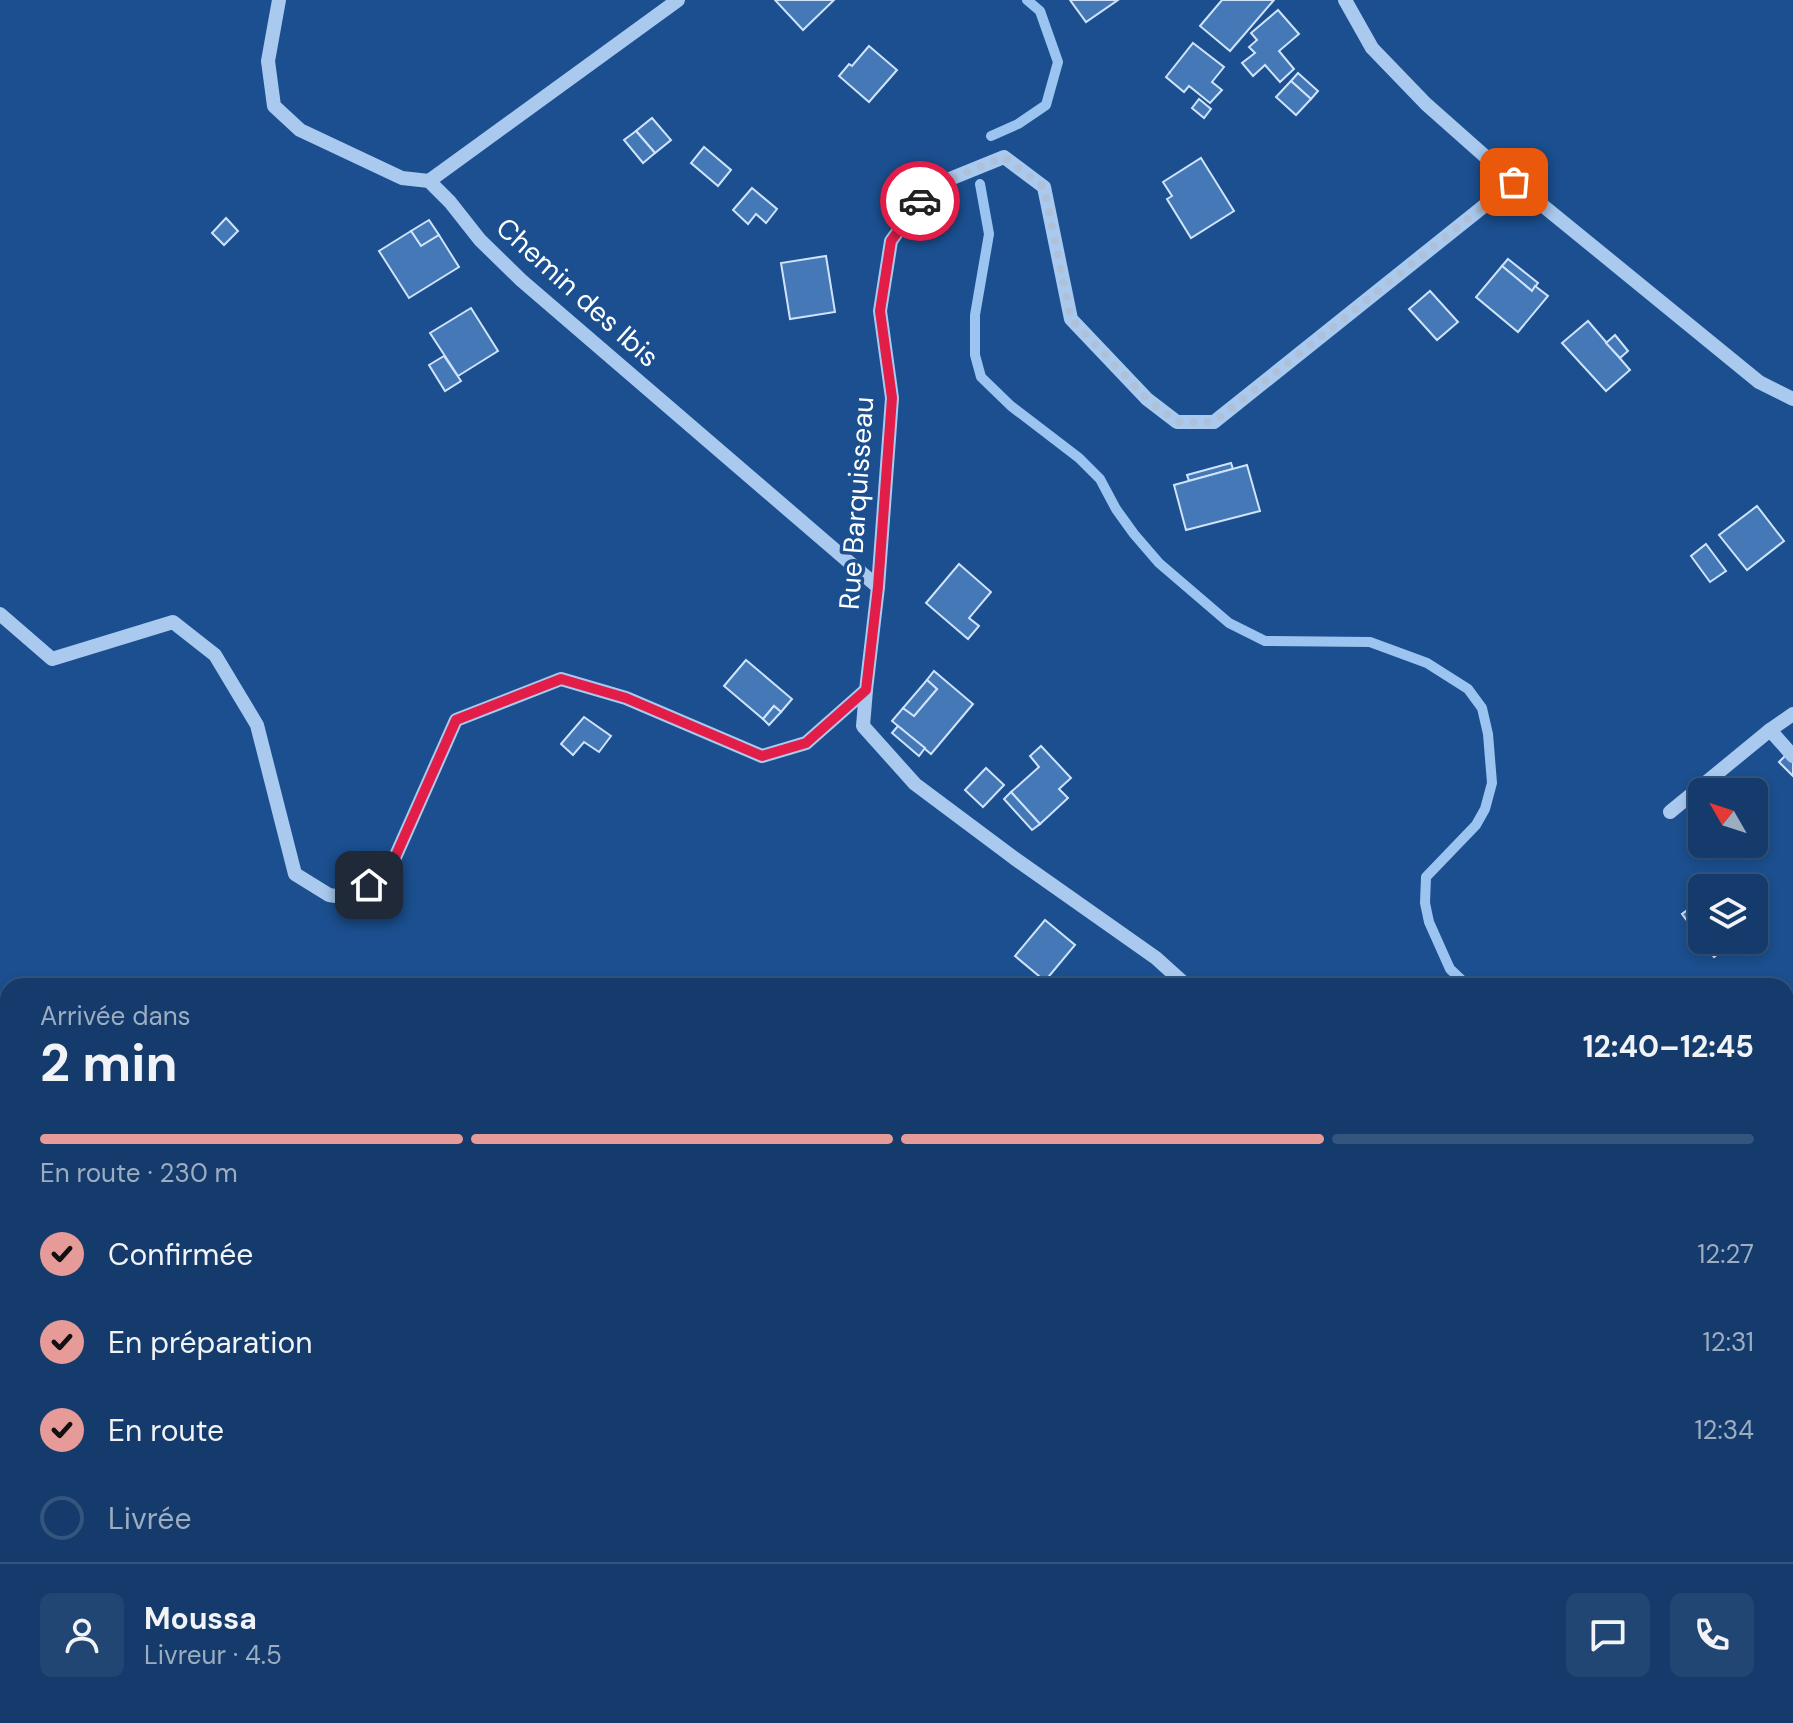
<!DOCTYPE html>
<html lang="fr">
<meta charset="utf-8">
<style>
:root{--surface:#143b6b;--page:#214673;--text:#f1f3f6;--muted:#9dadc1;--line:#33557e;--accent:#e69b98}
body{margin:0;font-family:"DM Sans",sans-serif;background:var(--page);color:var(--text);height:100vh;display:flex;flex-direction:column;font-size:30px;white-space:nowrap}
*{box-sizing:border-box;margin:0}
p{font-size:26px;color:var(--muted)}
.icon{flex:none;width:44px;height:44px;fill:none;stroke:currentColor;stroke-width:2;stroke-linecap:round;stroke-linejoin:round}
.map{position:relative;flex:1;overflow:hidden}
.details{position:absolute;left:0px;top:978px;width:1794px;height:746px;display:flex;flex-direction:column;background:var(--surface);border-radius:24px 24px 0 0;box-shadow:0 4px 12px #0003,0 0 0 2px var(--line)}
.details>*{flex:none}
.needle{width:52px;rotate:309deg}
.tools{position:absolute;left:1688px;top:778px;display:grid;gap:16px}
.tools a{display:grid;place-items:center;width:80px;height:80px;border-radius:12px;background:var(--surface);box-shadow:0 4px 12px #0003,0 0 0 2px var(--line);font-size:40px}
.pin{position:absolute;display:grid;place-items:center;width:68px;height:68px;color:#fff;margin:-34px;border-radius:16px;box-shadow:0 4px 12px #0006}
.courier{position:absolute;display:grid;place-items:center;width:80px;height:80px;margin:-40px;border:6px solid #e11d48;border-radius:50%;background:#fff;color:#222;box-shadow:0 2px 10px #0007}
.headline em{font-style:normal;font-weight:700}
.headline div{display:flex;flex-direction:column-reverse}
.headline{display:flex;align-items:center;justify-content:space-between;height:136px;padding:0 40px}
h1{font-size:52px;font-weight:700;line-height:60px}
.bar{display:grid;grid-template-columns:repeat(4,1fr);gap:12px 8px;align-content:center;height:96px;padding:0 40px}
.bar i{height:10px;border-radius:6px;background:var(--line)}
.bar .current{background:var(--accent)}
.bar p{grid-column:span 4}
.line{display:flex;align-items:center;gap:20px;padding:0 40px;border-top:2px solid var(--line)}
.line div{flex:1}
.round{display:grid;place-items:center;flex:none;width:84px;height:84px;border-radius:12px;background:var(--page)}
ol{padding:0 40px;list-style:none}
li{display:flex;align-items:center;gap:24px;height:88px}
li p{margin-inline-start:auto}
li .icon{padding:8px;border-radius:50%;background:var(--accent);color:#111;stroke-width:4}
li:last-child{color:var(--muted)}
li i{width:44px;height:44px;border:4px solid var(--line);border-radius:50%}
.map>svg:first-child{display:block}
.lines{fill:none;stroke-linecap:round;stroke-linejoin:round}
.stream{stroke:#9cc4f0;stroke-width:10}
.building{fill:#4478b7;stroke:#cfe3fa;stroke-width:2}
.minor{stroke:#a9c9ee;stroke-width:14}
.done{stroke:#afc1d8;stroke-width:8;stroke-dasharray:0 14.4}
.route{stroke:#e11d48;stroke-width:10}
.labels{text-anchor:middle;stroke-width:7;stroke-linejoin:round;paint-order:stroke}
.street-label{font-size:28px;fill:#fff;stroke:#1b4f8f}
</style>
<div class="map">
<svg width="1793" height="1723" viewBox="0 0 1793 1723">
<rect width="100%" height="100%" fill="#1b4f8f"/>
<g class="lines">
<g class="stream">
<polyline points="991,136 1018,124 1046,105 1058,62 1040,11 1027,0"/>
<polyline points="980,184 989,234 975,315 975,355 981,377 1011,406 1079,458 1100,479 1116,509 1134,534 1159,563 1229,623 1265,641 1370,642 1427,663 1468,689 1482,708 1488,734 1492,783 1485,809 1476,825 1426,877 1425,903 1429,922 1450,969 1468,986"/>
<polyline points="1786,1195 1793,1196"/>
<polyline points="0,1349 8,1351"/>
<polyline points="378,1716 386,1723"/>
<polyline points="1016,1716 1018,1723"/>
<polyline points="573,1723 583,1716"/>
</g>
</g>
<g class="building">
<polygon points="775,0 834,0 803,30"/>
<polygon points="1070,0 1118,0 1086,22"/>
<polygon points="1222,0 1274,0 1230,51 1200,26"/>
<polygon points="1278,10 1299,34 1279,51 1294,69 1280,82 1265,65 1253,76 1242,63 1255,53 1249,47 1257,40 1251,33"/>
<polygon points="1193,43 1224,67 1212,82 1222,90 1210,103 1189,86 1184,92 1166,77"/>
<polygon points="869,46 897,70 869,102 839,76 849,64 852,66"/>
<polygon points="1298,73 1318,91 1311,99 1291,81"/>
<polygon points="1291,81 1311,99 1296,115 1276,97"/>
<polygon points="1199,99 1211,109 1204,118 1192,108"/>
<polygon points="652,118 671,140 655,153 636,131"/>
<polygon points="636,131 655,153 643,163 624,140"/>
<polygon points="704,147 731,170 718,186 691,163"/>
<polygon points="1201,158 1234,211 1191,238 1167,199 1172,196 1163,182"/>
<polygon points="752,188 777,209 766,223 756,214 748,224 733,210"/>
<polygon points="226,218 238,231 224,245 212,233"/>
<polygon points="429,220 439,235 421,246 411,231"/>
<polygon points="411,231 421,246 439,235 459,267 409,298 379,251"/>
<polygon points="826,256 835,312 790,319 781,263"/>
<polygon points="1508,259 1538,283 1532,291 1502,266"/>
<polygon points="1502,266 1532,291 1535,286 1548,296 1518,332 1476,297"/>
<polygon points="1430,291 1458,322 1437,340 1409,309"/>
<polygon points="471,308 498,351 458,376 430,333"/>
<polygon points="1588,321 1630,370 1606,391 1562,343"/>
<polygon points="1615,335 1628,351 1620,358 1606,343"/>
<polygon points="444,356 461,381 445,391 429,365"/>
<polygon points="1231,463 1233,469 1189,481 1187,475"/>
<polygon points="1247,465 1260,511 1186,530 1174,485"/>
<polygon points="1757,506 1784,541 1747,570 1719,535"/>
<polygon points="1706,544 1726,571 1710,582 1691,556"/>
<polygon points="959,564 991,592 969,618 979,626 968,639 926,603"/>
<polygon points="746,660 792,699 781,712 774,706 763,719 724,686"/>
<polygon points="934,671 973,704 931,754 892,721 903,708 914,716 937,689 927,680"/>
<polygon points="927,680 937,689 914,716 903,708"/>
<polygon points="774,706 781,712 769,725 763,719"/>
<polygon points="584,717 611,736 599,752 584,742 573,755 561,744"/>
<polygon points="898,726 925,748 919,756 892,733"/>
<polygon points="1041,746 1071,778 1059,789 1068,798 1040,824 1011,792 1039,767 1030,756"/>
<polygon points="1793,748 1793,776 1779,762"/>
<polygon points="986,768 1004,785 983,807 965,790"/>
<polygon points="1011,792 1040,824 1032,830 1004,799"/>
<polygon points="1727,879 1734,888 1716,888"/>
<polygon points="1702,899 1702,940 1736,940 1714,957 1682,914"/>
<polygon points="1045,920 1075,945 1045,981 1015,956"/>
</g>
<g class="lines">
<g class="minor">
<polyline points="279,0 268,61 274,106 300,130 402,178 429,181 450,202 480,240 521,280 878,587"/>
<polyline points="1345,0 1372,48 1426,104 1514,182 1759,382 1793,399"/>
<polyline points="429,181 678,0"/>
<polyline points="0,614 52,659 173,622 215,655 257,725 295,874 329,895 349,898 389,871 456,720 561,679 626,698 762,756 806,743 866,690"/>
<polyline points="1770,730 1793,756"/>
<polyline points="1670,812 1770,730 1793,714"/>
<polyline points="1187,986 1156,958 1014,858 915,784 863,726 866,690 878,587 892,398 880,311 891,241 930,187 1004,157 1044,187 1071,319 1147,399 1177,422 1214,422 1514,182"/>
<polyline points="1786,1374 1793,1377"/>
<polyline points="1786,1670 1793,1679"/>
</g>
</g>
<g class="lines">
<polyline class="done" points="920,201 930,187 1004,157 1044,187 1071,319 1147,399 1177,422 1214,422 1514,182"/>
<polyline class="route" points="369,885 389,871 456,720 561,679 626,698 762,756 806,743 866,690 878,587 892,398 880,311 891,241 920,201"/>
</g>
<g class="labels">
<g class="street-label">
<text transform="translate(578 292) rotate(42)" y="10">Chemin des Ibis</text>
<text transform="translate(856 503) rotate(-86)" y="10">Rue Barquisseau</text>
</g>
</g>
</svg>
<div class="tools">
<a><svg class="needle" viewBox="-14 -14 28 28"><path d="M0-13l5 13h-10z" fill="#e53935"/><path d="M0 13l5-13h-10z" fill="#9dadc1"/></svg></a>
<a><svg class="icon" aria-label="layers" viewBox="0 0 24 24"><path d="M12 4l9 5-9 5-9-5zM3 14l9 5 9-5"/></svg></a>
</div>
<div class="pin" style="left:1514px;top:182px;background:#ea580c"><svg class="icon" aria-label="bag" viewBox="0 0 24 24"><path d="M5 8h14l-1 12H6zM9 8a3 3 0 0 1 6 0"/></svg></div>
<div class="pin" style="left:369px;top:885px;background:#1f2937"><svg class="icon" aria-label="home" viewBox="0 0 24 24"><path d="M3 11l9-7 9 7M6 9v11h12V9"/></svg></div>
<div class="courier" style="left:920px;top:201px"><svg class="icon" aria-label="car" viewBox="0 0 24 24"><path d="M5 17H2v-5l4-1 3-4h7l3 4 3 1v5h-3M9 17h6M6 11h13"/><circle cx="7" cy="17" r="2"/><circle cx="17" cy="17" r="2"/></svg></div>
<section class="details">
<div class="headline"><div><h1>2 min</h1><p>Arrivée dans</p></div><em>12:40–12:45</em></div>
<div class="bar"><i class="current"></i><i class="current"></i><i class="current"></i><i></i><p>En route · 230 m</p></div>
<ol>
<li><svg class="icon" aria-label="check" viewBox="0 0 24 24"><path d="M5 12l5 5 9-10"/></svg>Confirmée<p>12:27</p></li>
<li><svg class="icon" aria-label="check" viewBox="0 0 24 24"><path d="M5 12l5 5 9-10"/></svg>En préparation<p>12:31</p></li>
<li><svg class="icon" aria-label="check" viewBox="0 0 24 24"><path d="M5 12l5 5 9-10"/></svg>En route<p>12:34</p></li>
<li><i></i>Livrée</li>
</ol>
<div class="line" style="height:144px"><a class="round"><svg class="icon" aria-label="person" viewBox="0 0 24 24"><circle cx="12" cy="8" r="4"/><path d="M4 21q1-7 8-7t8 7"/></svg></a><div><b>Moussa</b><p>Livreur · 4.5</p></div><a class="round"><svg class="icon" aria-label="chat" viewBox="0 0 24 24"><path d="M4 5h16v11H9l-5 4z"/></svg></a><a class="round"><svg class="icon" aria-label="phone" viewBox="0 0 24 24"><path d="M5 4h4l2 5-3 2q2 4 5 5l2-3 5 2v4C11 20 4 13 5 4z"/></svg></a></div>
</section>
</div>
